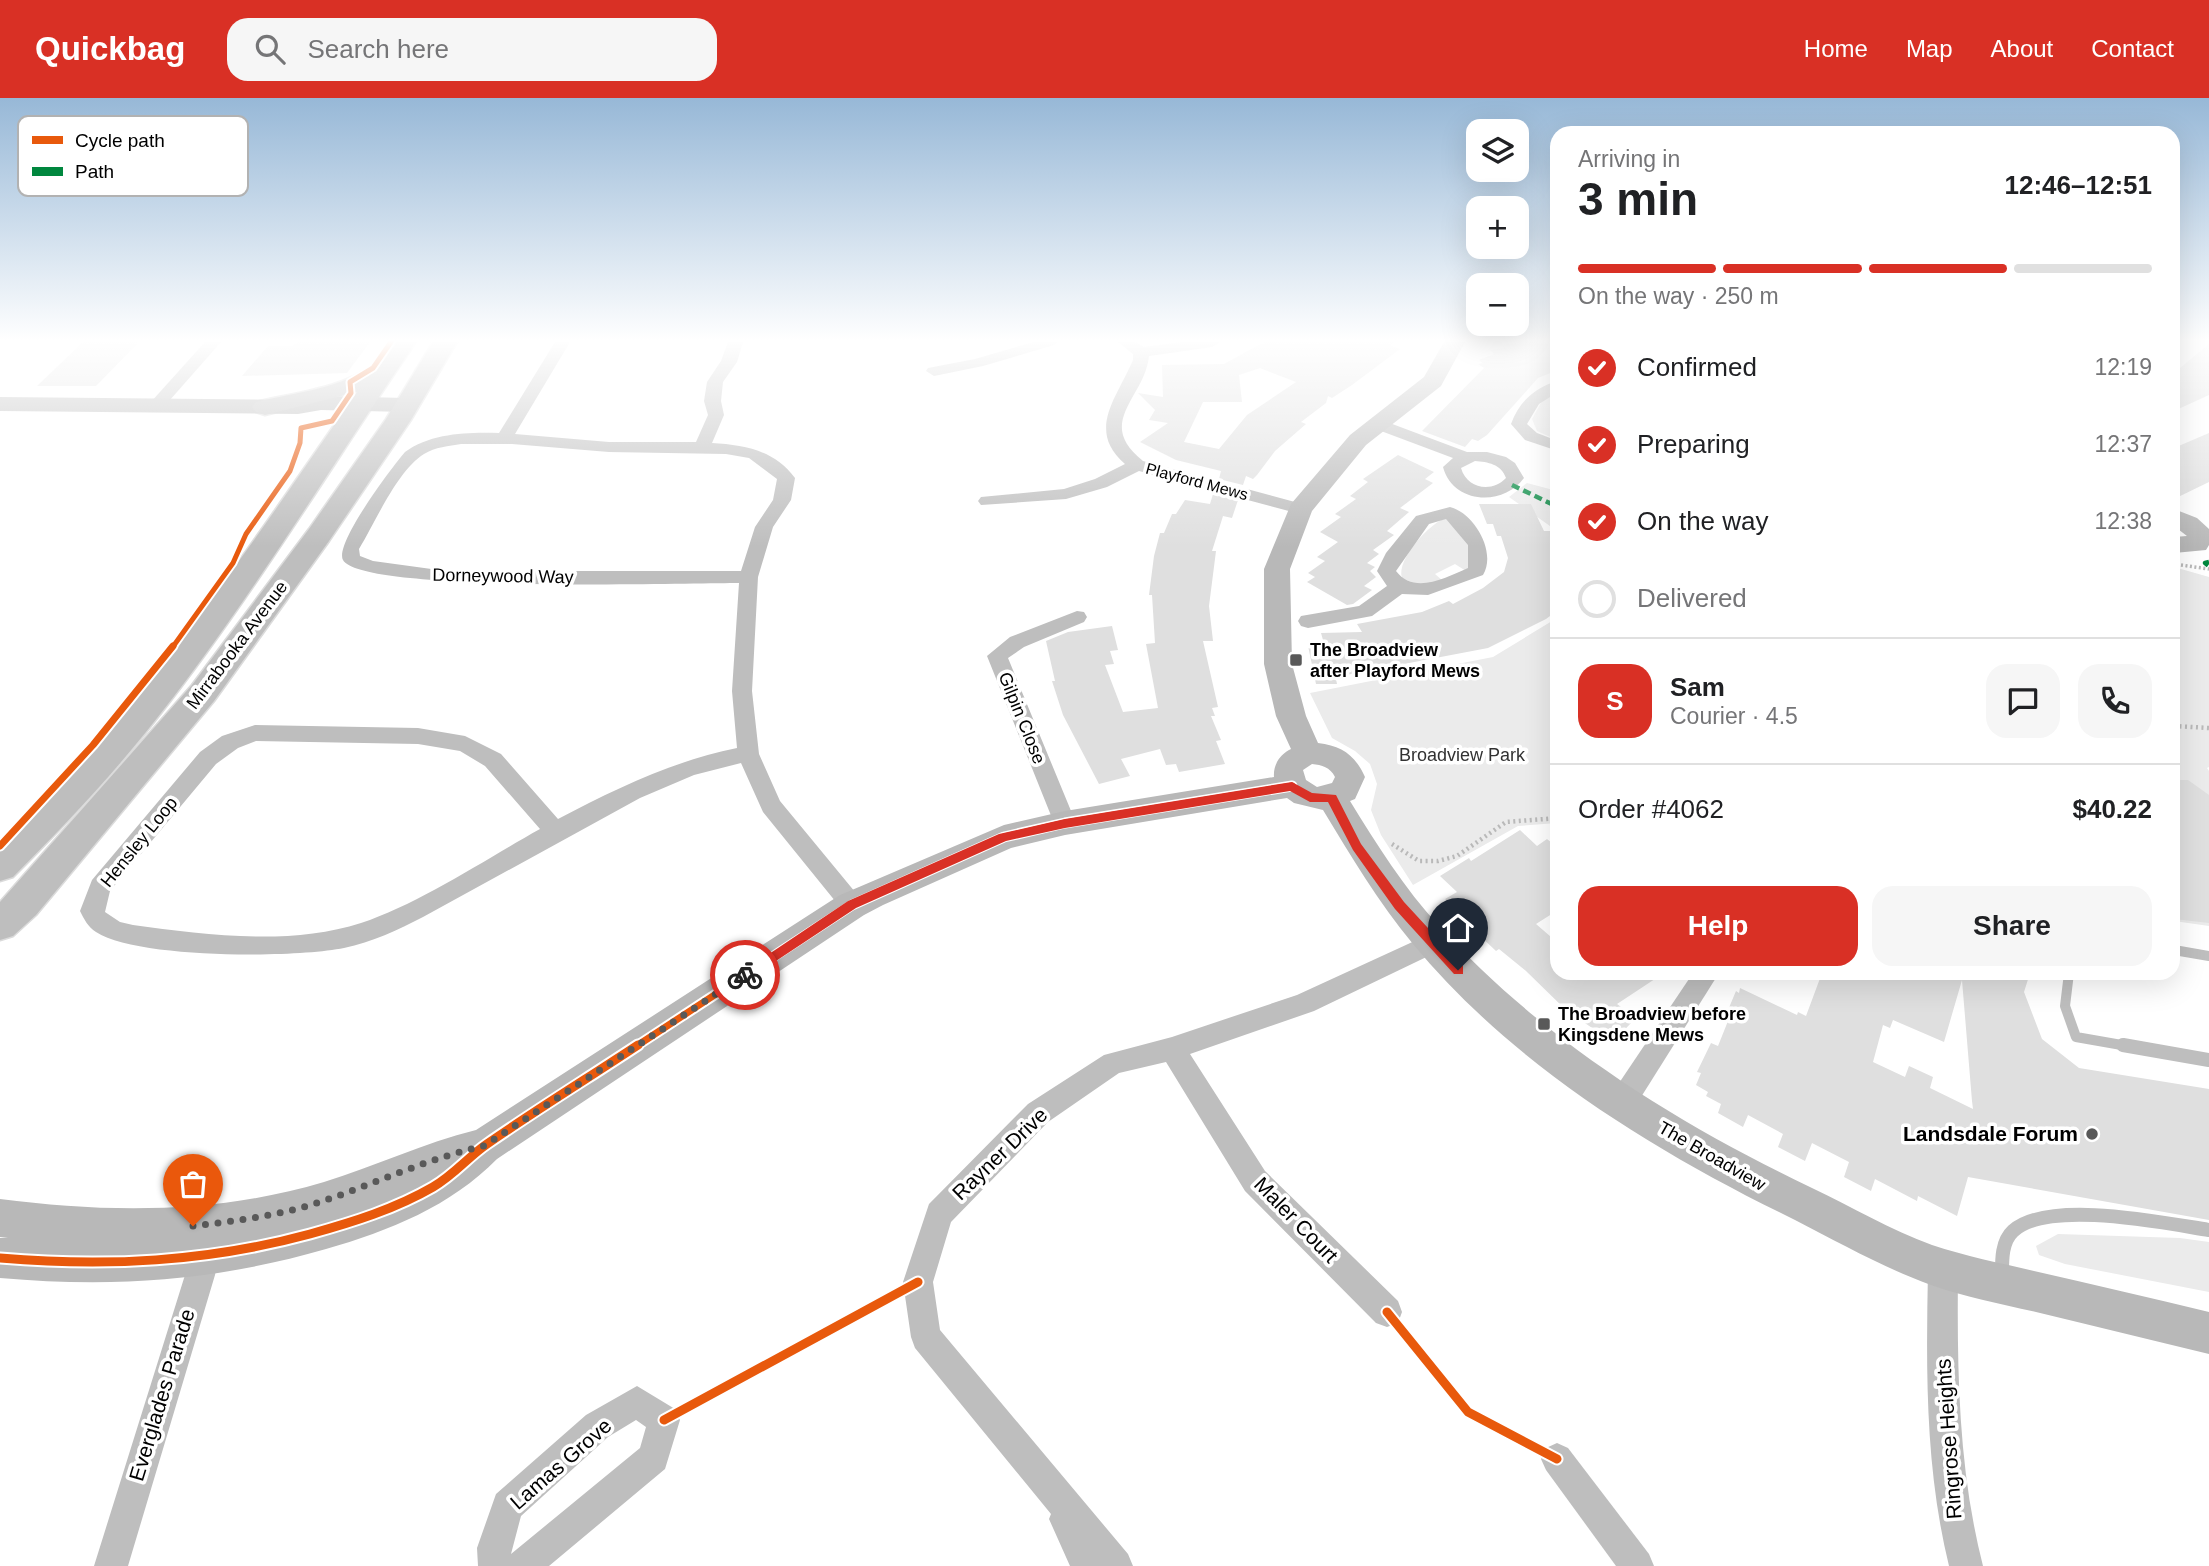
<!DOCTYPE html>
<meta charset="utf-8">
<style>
:root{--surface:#fff;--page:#f6f6f6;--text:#202124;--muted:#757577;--line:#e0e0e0;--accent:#d93025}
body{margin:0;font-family:Arial,sans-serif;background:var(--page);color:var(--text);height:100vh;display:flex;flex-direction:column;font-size:26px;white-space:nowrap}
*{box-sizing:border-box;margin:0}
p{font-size:23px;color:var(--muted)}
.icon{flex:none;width:38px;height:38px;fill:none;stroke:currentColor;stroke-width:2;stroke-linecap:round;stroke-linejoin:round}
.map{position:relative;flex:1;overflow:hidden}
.side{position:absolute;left:1550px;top:28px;width:630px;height:854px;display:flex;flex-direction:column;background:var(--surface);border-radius:21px;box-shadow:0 7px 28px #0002}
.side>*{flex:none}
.controls{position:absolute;left:1466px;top:21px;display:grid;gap:14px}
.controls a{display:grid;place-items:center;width:63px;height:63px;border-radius:14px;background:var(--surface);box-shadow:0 7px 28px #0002;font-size:35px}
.pin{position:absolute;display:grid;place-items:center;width:60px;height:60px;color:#fff;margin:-72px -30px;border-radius:50% 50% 50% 0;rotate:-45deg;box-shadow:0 0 7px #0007}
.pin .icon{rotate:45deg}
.courier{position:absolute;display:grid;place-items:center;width:70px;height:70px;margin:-35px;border:5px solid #d93025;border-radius:50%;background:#fff;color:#222;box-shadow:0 2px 9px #0007}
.overview em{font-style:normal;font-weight:800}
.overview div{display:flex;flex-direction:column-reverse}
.overview{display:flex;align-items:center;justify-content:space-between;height:119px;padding:0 28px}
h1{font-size:46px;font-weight:800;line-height:52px}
.bar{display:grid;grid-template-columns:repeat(4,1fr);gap:10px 7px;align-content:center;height:84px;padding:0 28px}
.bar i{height:9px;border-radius:5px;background:var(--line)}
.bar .selected{background:var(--accent)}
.bar p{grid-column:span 4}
.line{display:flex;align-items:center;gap:18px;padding:0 28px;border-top:2px solid var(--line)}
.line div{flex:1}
.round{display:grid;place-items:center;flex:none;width:74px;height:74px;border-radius:21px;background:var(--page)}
ol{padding:0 28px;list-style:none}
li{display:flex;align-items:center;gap:21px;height:77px}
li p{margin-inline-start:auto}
li .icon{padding:7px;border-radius:50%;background:var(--accent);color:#fff;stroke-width:4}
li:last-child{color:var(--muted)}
li i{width:38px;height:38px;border:4px solid var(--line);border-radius:50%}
.primary-button{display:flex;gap:14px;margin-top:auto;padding:14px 28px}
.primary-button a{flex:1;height:80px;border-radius:21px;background:var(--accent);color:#fff;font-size:28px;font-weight:800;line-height:80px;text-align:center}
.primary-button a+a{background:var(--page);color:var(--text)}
header{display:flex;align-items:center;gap:42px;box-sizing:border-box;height:98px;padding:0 35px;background:var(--accent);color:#fff}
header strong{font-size:33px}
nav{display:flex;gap:38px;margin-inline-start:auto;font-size:24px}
.search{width:490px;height:63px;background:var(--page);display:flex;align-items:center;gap:18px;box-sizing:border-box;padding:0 24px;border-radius:21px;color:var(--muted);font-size:26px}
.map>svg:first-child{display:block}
.green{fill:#ebebeb}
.building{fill:#dfdfdf;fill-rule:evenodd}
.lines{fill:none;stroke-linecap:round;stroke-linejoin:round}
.primary-casing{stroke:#dbdbdb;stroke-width:3}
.path-far1{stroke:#b9b9b9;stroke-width:3.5;stroke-dasharray:2 2.5;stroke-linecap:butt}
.path{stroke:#b9b9b9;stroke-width:4.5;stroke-dasharray:2 3.5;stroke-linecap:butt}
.lane-far1{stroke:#bebebe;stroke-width:10}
.lane{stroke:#bebebe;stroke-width:14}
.street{fill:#bebebe;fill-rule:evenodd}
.secondary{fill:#b8b8b8;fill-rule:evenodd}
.primary{fill:#bebebe;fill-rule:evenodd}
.quiet{stroke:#00873e;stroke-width:4.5;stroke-dasharray:8 4.5;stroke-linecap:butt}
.cycleway-far2-casing{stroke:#fff;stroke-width:9}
.cycleway-far1-casing{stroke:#fff;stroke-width:11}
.cycleway-casing{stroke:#fff;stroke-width:13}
.cycleway-far2{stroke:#e8590c;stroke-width:5}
.cycleway-far1{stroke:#e8590c;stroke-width:7}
.cycleway{stroke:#e8590c;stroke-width:9}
.route{fill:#d93025}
.done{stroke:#595959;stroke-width:7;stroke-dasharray:0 12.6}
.poi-dot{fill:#595959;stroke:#fff;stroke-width:2.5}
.labels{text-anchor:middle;stroke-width:7;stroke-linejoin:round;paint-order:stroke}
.far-street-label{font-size:16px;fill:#000;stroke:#fff}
.street-label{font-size:18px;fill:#000;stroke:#fff}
.poi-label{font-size:18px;font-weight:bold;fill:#000;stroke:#fff;text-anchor:start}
.park-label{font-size:18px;fill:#323232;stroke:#fff}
.near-poi-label{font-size:21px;font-weight:bold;fill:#000;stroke:#fff;text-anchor:end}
.near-street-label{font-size:21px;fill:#000;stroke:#fff}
.key{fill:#fff;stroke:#b2b2b2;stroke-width:2}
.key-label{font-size:19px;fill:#000}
</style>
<header>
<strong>Quickbag</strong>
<div class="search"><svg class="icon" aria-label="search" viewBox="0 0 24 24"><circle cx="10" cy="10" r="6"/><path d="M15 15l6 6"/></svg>Search here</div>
<nav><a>Home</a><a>Map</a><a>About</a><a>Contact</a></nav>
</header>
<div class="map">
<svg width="2209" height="1468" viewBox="0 0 2209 1468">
<rect width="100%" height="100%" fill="#fff"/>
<g class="green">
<polygon points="1557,292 1557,342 1537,333 1532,321 1542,303"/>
<polygon points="1527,385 1557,393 1557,433 1509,399"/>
<path d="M1447,419l32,37 -13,17 -11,-7 -20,10 8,7 -25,5 -16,-8c-6,-19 28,-55 45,-61z"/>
<polygon points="2174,469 2209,479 2209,669 2207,670 2209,673 2209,828 2174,823"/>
<polygon points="1557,520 1557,725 1518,728 1413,787 1381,737 1371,712 1377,686 1370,666 1355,653 1332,640 1310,595 1493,559"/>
<polygon points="2058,1136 2180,1140 2209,1144 2209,1194 2065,1166 2039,1157 2036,1148"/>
</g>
<g class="building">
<polygon points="83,244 139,244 96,288 37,288"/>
<polygon points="297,244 370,244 347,275 242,278 268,248 293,248"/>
<path d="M1264,244h129l-2,4 9,3 -48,36 -20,13 -4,-2 -2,7 -25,19 5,2 -31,27 -18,24 -4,4 -7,-3 -3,9 -24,-6 2,-8 -45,-11 -36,-18 28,-19 -19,-3 6,-10 -17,-17 25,4 -1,-32 62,-1zM1260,270l36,14 -49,33 -28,34 -35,-7 19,-40h39l-3,-27z"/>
<polygon points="1522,244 1558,245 1558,272 1538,280 1487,337 1478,343 1472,341 1465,349 1422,333 1484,270 1478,266 1483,265 1479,262 1494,256 1490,252 1505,250 1502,247"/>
<polygon points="2209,246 2209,297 2174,313 2174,275"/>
<polygon points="2209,335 2209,384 2174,401 2174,350"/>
<polygon points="1398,357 1434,374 1425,381 1433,385 1400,410 1409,414 1387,433 1394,437 1373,452 1379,456 1367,465 1375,469 1370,473 1376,479 1364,488 1372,492 1353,506 1347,507 1307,484 1315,479 1308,475 1325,463 1317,459 1338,444 1320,434 1341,419 1335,416 1356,401 1350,398 1368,384 1363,381"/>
<polygon points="1213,396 1238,402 1232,420 1223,418 1212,453 1216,453 1209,508 1213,543 1203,543 1218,609 1212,610 1215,618 1211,618 1221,642 1216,643 1225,666 1179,674 1176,666 1166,667 1160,651 1121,661 1130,678 1099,686 1063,617 1052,583 1055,583 1046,543 1068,534 1112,528 1118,552 1110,553 1114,566 1105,567 1123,614 1158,610 1146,546 1155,545 1152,497 1149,497 1154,458 1160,435 1164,435 1172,416 1176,416 1185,402 1210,406"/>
<polygon points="1479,406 1531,406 1544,433 1551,433 1558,450 1558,512 1546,521 1488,550 1346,577 1347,581 1336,581 1337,586 1316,586 1307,543 1323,542 1321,535 1362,534 1357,526 1422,514 1449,503 1453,506 1483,490 1504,474 1508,460 1501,438 1497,438 1493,426 1487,426"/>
<polygon points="2174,682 2188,682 2209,697 2209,825 2174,821"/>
<polygon points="1520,732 1537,748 1547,741 1558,750 1558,812 1536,826 1558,845 1558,875 1664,875 1617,906 1628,914 1624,919 1631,925 1613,944 1567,913 1526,873 1499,851 1496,853 1479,837 1482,835 1445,801 1457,794 1440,778 1469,760 1471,763"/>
<path d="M1822,875h208l-6,19 18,47 37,29 130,21v131l-241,-43 -11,39 -39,-20 -1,5 -42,-22 -4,12 -27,-14 5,-15 -37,-19 -7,18 -27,-14 5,-13 -35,-19 -5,12 -25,-14 3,-9 -15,-8 2,-4 -12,-7 5,-12 -4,-1 14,-29 7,3 14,-35 -4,-1 8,-19 3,2 1,-5 57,27 1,-3 8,4zM1962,882l10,121 1,8 -43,-21 3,-11 -24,-11 -4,11 -32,-15 10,-37 7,3 3,-8 51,22z"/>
</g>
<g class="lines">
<defs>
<g id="primary">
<path d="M392,244h24c-89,130 -171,267 -270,390 -41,51 -87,99 -133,145l-13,4v-36c140,-134 247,-294 357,-453l-92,23 -9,-3 -4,-5 4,-5c41,-10 85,-13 120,-39 7,-4 12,-14 16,-21z"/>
<polygon points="433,244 457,244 411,322 329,443 214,603 36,817 13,838 0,842 0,804 192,587 309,431 386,321"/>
</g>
</defs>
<use href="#primary" class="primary-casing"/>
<g class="path-far1">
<polyline points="2181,467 2209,471"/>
<polyline points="1558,526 1558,543"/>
</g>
<g class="path">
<polyline points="2174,628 2209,630"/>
<polyline points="1392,746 1419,763 1438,763 1457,758 1506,724 1558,720"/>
</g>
<g class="lane-far1">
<polyline points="2174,852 2209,858"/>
<polyline points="2069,875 2065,908 2076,939 2133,949"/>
</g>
<g class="lane">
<polyline points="2123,947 2209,962"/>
<path d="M2002,1179c0,-15 -1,-35 11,-46 35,-32 151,-8 196,-1"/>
</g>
<g class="street">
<polygon points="205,244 221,244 162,311 150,311 148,308 150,305"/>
<path d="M555,244h15l-55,92 94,8h87l12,-27 -4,-14 3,-19 14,-21 7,-19h15l-6,20 -14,20 -2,19 3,14 -12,28c33,2 62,7 83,35l-4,22 -18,27 -15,50 -6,114 7,63 21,47 80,97 4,7 -4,7 -8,3 -8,-3 -81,-100 -22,-49 -47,12 -54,23 -217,119c-25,13 -51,25 -79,31 -50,10 -206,11 -248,-16 -8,-5 -12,-13 -16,-21l12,-31 108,-128 22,-16 33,-11 163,3 47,8 36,18 57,65c57,-30 115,-58 179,-71l-5,-57 7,-108c-51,0 -378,10 -396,-23 -9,-16 49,-93 62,-108 26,-19 63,-20 94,-19zM461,346h51l97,8 117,2 23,4 28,21 -4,21 -18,27 -14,44h-295l-73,-10 -13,-5 -1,-7c17,-28 38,-78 65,-95 11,-7 25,-8 37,-10zM256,643l162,3 42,7 25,15 55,63c-54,30 -121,75 -179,94 -71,23 -156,12 -228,2l-13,-3 -15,-10 5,-21 106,-127 22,-16z"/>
<polygon points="1033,244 1057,244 1054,247 983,268 934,278 926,273 928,270 975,261"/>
<path d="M1118,244h17l9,5 38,-5h38l-8,5 -63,9c-4,42 -55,66 -6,105l163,44 3,4 -3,4 -6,1 -161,-43 -32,16 -41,12 -85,6 -3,-4 3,-4 83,-8 31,-10 30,-15c-39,-34 -8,-66 8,-104v-6z"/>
<path d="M1558,283v11l-19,12 -12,20 10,9 21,8v10l-33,-11 -14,-16c8,-22 24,-37 47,-43z"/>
<path d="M1379,321l88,33h20l19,5 9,6 9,15c-21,29 -71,26 -81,-11l10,-9 -80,-30 -2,-4 2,-4zM1475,363c13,1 26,3 31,17 -14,15 -39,11 -45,-10z"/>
<path d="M1450,409c24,6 47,45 33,68l-55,20 -26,-1 -30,22 -64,12 -7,-2 -3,-5 3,-5 58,-10 28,-20 -10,-15 9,-18 30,-37zM1446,421l22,26v23c-23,10 -54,27 -72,3l33,-47z"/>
<polygon points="1077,513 1084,514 1087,519 1084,524 1024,549 1008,560 1076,725 1073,731 1065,734 1057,731 1054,725 987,558 1010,539"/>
<polygon points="1432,835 1441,838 1444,845 1441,852 1314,913 1190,956 1265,1073 1398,1203 1402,1214 1398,1225 1387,1229 1376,1225 1245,1093 1166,964 1119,975 1048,1024 951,1124 933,1184 940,1232 1128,1456 1133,1468 1070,1468 1049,1421 1051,1416 915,1250 911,1239 903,1184 929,1106 1028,1006 1104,957 1172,939 1297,897"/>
<polygon points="1693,875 1719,875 1631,1015 1621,1018 1611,1015 1608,1006 1611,997"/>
<polygon points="206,1135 216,1139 221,1149 215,1177 128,1468 94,1468 185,1177 196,1139"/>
<path d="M1943,1156l10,5 5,10c-1,101 0,199 25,297h-34c-24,-98 -23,-197 -21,-297l5,-10z"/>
<path d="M637,1288l38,23 5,11 -15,49 -116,97h-71l-1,-18 19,-54 90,-79zM636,1322l10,7 -6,21 -129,106 10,-38 87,-79z"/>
<polygon points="1557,1345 1568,1350 1649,1456 1654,1468 1616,1468 1546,1372 1541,1361 1546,1350"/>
</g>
<g class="secondary">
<path d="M1444,244h21l-24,44 -75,59 -54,66 -22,58 2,95 14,52 12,27c24,3 37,12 47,34l-10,22 -5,2c27,44 54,87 89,125 104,114 235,196 373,262 40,19 79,42 120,57 33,11 68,18 102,26 58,13 117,27 175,41v42c-58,-14 -115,-28 -173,-42 -35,-8 -71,-15 -105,-27 -47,-17 -91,-42 -136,-65 -141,-69 -281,-154 -382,-276 -35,-42 -62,-88 -90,-134l-29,-7 -7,-5 -222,37 -54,13 -128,57 -19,10 -367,244c-46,47 -108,72 -171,90 -111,32 -211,39 -326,29v-40h8l-8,-1v-38c109,14 217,15 324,-17 51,-16 100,-39 152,-52l364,-235 19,-8 145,-62 61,-14 209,-34c-1,-12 6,-23 17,-28l-15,-33 -12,-52v-95l27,-65 59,-69 74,-58zM1312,666c10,1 18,3 23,13l-3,6 -15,4 -11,-7 -3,-10z"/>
<polygon points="321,298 406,300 414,302 417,307 414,312 406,314 321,312 298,316 0,313 0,299 298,302"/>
<polygon points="2174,411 2197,420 2209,431 2209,447 2206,452 2174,455 2174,439 2187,438 2174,428"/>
</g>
<use href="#primary" class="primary"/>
<g class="quiet">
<polyline points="1512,387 1558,409"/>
<polyline points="2209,464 2205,465 2209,468"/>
</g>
<defs>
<polyline id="cycleway-far2" points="172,550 233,465 246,436 290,373 300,345 301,330 332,323 351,295 350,284 373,270 391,244"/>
<g id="cycleway-far1">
<polyline points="0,748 93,647 173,548"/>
<polyline points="635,949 852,807 1004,739 1065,725 1292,688"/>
</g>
<g id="cycleway">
<path d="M0,1160c106,9 207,4 310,-24 43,-12 85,-25 123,-47 21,-12 35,-30 54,-43 49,-34 101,-66 151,-99"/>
<polyline points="1387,1214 1468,1314 1557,1361"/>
<polyline points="664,1322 918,1184"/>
</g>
</defs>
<use href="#cycleway-far2" class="cycleway-far2-casing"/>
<use href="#cycleway-far1" class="cycleway-far1-casing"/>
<use href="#cycleway" class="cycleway-casing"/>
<use href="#cycleway-far2" class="cycleway-far2"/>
<use href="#cycleway-far1" class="cycleway-far1"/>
<use href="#cycleway" class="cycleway"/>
</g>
<linearGradient id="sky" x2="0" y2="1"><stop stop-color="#97b8d7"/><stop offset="0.54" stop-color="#fff"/><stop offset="1" stop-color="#fff" stop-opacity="0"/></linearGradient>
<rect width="2209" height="449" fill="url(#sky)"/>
<polygon class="route" points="1292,684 1312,695 1336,697 1361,746 1404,804 1463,868 1463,876 1454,876 1395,811 1353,752 1328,704 1310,704 1290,693 1065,730 1006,743 856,810 749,881 745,883 738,877 848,803 999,736 1065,721"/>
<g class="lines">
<path class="done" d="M193,1128c44,-5 90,-11 133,-26 53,-18 103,-42 158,-54l261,-171"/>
</g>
<g class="poi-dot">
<rect x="1289" y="555" width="14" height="14" rx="3.5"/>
<rect x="1537" y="919" width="14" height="14" rx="3.5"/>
<circle cx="2092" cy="1036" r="7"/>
</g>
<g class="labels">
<g class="far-street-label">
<text transform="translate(1197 383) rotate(15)" y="6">Playford Mews</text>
</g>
<g class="street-label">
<text transform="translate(503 478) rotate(1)" y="6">Dorneywood Way</text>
<text transform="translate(237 547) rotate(-53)" y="6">Mirrabooka Avenue</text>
<text transform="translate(1022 620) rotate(68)" y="6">Gilpin Close</text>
<text transform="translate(139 744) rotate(-51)" y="6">Hensley Loop</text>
<text transform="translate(1712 1058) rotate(30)" y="6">The Broadview</text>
</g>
<g class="poi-label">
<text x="1310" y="558">The Broadview<tspan x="1310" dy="21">after Playford Mews</tspan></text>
<text x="1558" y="922">The Broadview before<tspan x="1558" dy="21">Kingsdene Mews</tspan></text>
</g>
<g class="park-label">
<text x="1462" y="663">Broadview Park</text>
</g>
<g class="near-poi-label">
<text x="2078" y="1043">Landsdale Forum</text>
</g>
<g class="near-street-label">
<text transform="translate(1000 1056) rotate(-44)" y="7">Rayner Drive</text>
<text transform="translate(1296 1122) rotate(46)" y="7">Maler Court</text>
<text transform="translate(162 1297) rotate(-73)" y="7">Everglades Parade</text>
<text transform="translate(1949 1341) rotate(-94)" y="7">Ringrose Heights</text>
<text transform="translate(561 1366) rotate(-41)" y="7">Lamas Grove</text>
</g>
</g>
<rect x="18" y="18" width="230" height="80" rx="10" class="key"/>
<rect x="32" y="38" width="31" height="8" fill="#e8590c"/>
<rect x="32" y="69" width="31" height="9" fill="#00873e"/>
<g class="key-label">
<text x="75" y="49">Cycle path</text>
<text x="75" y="80">Path</text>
</g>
</svg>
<div class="controls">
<a><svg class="icon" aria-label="layers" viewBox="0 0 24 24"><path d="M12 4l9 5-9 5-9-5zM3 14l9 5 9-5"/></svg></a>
<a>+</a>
<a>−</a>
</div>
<div class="pin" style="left:193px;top:1128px;background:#ea580c"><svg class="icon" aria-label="bag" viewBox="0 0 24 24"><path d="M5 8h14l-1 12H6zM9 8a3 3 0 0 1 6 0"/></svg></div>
<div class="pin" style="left:1458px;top:872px;background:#1f2937"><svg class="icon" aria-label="home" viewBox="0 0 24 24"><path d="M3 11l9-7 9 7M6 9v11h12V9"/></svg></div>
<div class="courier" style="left:745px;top:877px"><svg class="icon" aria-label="bike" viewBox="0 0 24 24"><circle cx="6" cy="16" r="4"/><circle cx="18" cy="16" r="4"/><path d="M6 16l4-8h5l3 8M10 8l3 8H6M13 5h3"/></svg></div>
<section class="side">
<div class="overview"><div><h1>3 min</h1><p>Arriving in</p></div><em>12:46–12:51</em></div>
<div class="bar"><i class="selected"></i><i class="selected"></i><i class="selected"></i><i></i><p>On the way · 250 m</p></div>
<ol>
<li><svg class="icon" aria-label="check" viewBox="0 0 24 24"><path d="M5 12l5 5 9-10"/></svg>Confirmed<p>12:19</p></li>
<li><svg class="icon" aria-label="check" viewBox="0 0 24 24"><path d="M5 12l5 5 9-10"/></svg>Preparing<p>12:37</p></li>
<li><svg class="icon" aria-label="check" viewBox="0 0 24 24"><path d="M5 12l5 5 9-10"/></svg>On the way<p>12:38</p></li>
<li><i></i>Delivered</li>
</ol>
<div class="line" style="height:126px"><b class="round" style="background:var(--accent);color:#fff">S</b><div><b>Sam</b><p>Courier · 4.5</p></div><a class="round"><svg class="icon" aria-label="chat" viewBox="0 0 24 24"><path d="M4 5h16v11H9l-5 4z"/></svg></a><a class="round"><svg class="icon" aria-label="phone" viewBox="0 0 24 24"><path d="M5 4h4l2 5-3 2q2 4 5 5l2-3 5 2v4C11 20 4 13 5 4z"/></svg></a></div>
<div class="line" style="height:91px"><div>Order #4062</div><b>$40.22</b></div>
<div class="primary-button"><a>Help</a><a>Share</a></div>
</section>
</div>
